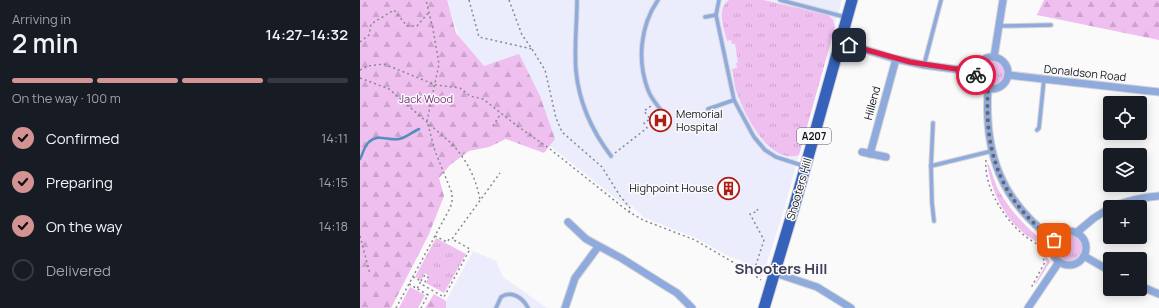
<!DOCTYPE html>
<meta charset="utf-8">
<style>
:root{--surface:#171b24;--page:#242831;--text:#f1f3f6;--muted:#9ea1a6;--line:#363941;--accent:#d39392}
body{margin:0;font-family:Manrope,sans-serif;background:var(--page);color:var(--text);height:100vh;display:flex;flex-direction:column;font-size:15px;white-space:nowrap}
*{box-sizing:border-box;margin:0}
p{font-size:13px;color:var(--muted)}
.icon{flex:none;width:22px;height:22px;fill:none;stroke:currentColor;stroke-width:2;stroke-linecap:round;stroke-linejoin:round}
.map{position:relative;flex:1;overflow:hidden}
.side{display:flex;flex-direction:column;background:var(--surface);width:360px}
.side>*{flex:none}
.tools{position:absolute;left:743px;top:96px;display:grid;gap:8px}
.tools a{display:grid;place-items:center;width:44px;height:44px;border-radius:4px;background:var(--surface);box-shadow:0 2px 10px #0003;font-size:20px}
.pin{position:absolute;display:grid;place-items:center;width:34px;height:34px;color:#fff;margin:-17px;border-radius:8px;box-shadow:0 2px 6px #0006}
.courier{position:absolute;display:grid;place-items:center;width:40px;height:40px;margin:-20px;border:3px solid #e11d48;border-radius:50%;background:#fff;color:#222;box-shadow:0 1px 5px #0007}
.summary em{font-style:normal;font-weight:600}
.summary div{display:flex;flex-direction:column-reverse}
.summary{display:flex;align-items:center;justify-content:space-between;height:68px;padding:0 12px}
h1{font-size:26px;font-weight:600;line-height:30px}
.bar{display:grid;grid-template-columns:repeat(4,1fr);gap:6px 4px;align-content:center;height:48px;padding:0 12px}
.bar i{height:5px;border-radius:3px;background:var(--line)}
.bar .active{background:var(--accent)}
.bar p{grid-column:span 4}
ol{padding:0 12px;list-style:none}
li{display:flex;align-items:center;gap:12px;height:44px}
li p{margin-inline-start:auto}
li .icon{padding:4px;border-radius:50%;background:var(--accent);color:#111;stroke-width:4}
li:last-child{color:var(--muted)}
li i{width:22px;height:22px;border:2px solid var(--line);border-radius:50%}
main{display:flex;flex:1;min-height:0}
.map>svg:first-child{display:block}
.built{fill:#ebecfc}
.grass{fill:url(#grass-tufts)}
.forest{fill:url(#forest-firs)}
.garden{fill:#eebfef}
.lines{fill:none;stroke-linecap:round;stroke-linejoin:round}
.stream{stroke:#558eba;stroke-width:2.5}
.service-casing{stroke:#d5d5d7;stroke-width:5.5}
.minor-casing{stroke:#d5d5d7;stroke-width:9}
.primary-casing{stroke:#d5d5d7;stroke-width:13}
.path{stroke:#88888d;stroke-width:1.5;stroke-dasharray:2 3;stroke-linecap:butt}
.service{stroke:#8faadc;stroke-width:3.5}
.minor{stroke:#8faadc;stroke-width:7}
.primary{stroke:#3762bc;stroke-width:11}
.done{stroke:#65656c;stroke-width:4;stroke-dasharray:0 7.2}
.route{stroke:#e11d48;stroke-width:5}
.labels{text-anchor:middle;stroke-width:3;stroke-linejoin:round;paint-order:stroke}
.shield{fill:#fafafa;stroke:#5a5a61;stroke-width:1}
.shield-label{font-size:10px;font-weight:bold;fill:#151520}
.street-label{font-size:11px;fill:#151520;stroke:#fafafa}
.park-label{font-size:11px;fill:#7a2f7e;stroke:#fafafa}
.poi-label{font-size:11px;fill:#151520;stroke:#fafafa;text-anchor:start}
.district-label{font-size:15px;font-weight:bold;fill:#3e3f58;stroke:#fafafa}
</style>
<main>
<section class="side">
<div class="summary"><div><h1>2 min</h1><p>Arriving in</p></div><em>14:27–14:32</em></div>
<div class="bar"><i class="active"></i><i class="active"></i><i class="active"></i><i></i><p>On the way · 100 m</p></div>
<ol>
<li><svg class="icon" aria-label="check" viewBox="0 0 24 24"><path d="M5 12l5 5 9-10"/></svg>Confirmed<p>14:11</p></li>
<li><svg class="icon" aria-label="check" viewBox="0 0 24 24"><path d="M5 12l5 5 9-10"/></svg>Preparing<p>14:15</p></li>
<li><svg class="icon" aria-label="check" viewBox="0 0 24 24"><path d="M5 12l5 5 9-10"/></svg>On the way<p>14:18</p></li>
<li><i></i>Delivered</li>
</ol>
</section>
<div class="map">
<svg width="799" height="308" viewBox="0 0 799 308">
<defs>
<pattern id="grass-tufts" width="24" height="20" patternUnits="userSpaceOnUse"><rect width="24" height="20" fill="#eebfef"/><path d="M3 7l-1-3M5 7V3M7 7l1-3M15 17l-1-3M17 17v-4M19 17l1-3" fill="none" stroke="#cba3cd"/></pattern>
<pattern id="forest-firs" width="22" height="20" patternUnits="userSpaceOnUse"><rect width="22" height="20" fill="#eebfef"/><path d="M5 1l3.5 6h-7zM16 11l3.5 6h-7z" fill="#cba3cd"/></pattern>
</defs>
<rect width="100%" height="100%" fill="#fafafa"/>
<g class="built">
<polygon points="86,0 482,0 423,213 402,278 382,261 368,256 338,239 283,217 271,205 267,207 190,146 119,93"/>
<polygon points="113,251 136,261 143,277 187,308 86,308 86,301"/>
</g>
<g class="grass">
<path d="M369,0h34l65,15 5,5 2,7 -36,128c-30,10 -54,-40 -62,-62 -3,-7 -3,-17 -5,-24l5,-1 -1,-5 2,-1 -3,-18h-3l-1,-4 -4,1c-3,-13 -11,-32 2,-41z"/>
<circle cx="632" cy="73" r="12"/>
<path d="M627,162c5,8 7,20 12,29 12,21 28,37 46,52l1,13 4,6 -14,22h-1l12,-22 -3,-5 -2,-12c-33,-17 -50,-47 -55,-83z"/>
<circle cx="709" cy="248" r="14"/>
<polygon points="76,238 106,254 84,293 66,283 69,276 65,273 61,280 55,277"/>
</g>
<g class="forest">
<polygon points="0,0 87,0 96,33 124,66 159,54 180,96 195,139 184,153 146,139 129,147 109,151 90,165 79,178 84,196 69,234 31,308 0,308"/>
<polygon points="684,0 799,0 799,40 677,15"/>
<polygon points="74,294 86,301 86,308 65,308"/>
</g>
<polygon class="garden" points="50,287 65,295 58,308 39,308"/>
<g class="lines">
<path class="stream" d="M0,159c3,-5 4,-13 9,-17 9,-9 19,-1 30,-3 7,-1 13,-7 20,-10"/>
<defs>
<g id="service">
<path d="M217,0c0,23 -3,48 -1,71 3,31 16,60 35,85"/>
<path d="M298,0c-18,26 -21,61 -10,90 4,11 13,20 20,28"/>
<polyline points="359,0 356,15 374,100 394,137 405,150 416,157 444,166"/>
<polyline points="420,0 485,17"/>
<polyline points="345,17 356,15"/>
<polyline points="639,26 691,25"/>
<polyline points="564,65 581,0"/>
<polyline points="348,109 374,100"/>
<polyline points="677,130 679,128 684,79"/>
<polyline points="571,166 573,123"/>
<polyline points="574,221 572,203 571,166 632,151"/>
<path d="M136,308l5,-11c11,-7 22,1 27,11"/>
</g>
<g id="minor">
<polyline points="480,42 536,59 564,65 616,72"/>
<polyline points="634,57 643,0"/>
<circle cx="632" cy="73" r="16"/>
<polyline points="648,75 799,92"/>
<path d="M628,89c-4,65 13,112 66,151"/>
<polyline points="502,152 526,157"/>
<polyline points="510,154 536,59"/>
<path d="M751,207c16,-6 31,-10 48,-11"/>
<polyline points="208,222 226,239 261,258 304,285 317,293 332,308"/>
<circle cx="709" cy="248" r="17"/>
<polyline points="716,233 734,218 750,208"/>
<polyline points="724,256 750,271"/>
<polyline points="415,273 457,287 491,308"/>
<polyline points="780,286 799,294"/>
<polyline points="205,308 215,278 238,247"/>
<polyline points="668,308 699,262"/>
</g>
<polyline id="primary" points="404,308 435,204 492,0"/>
</defs>
<use href="#service" class="service-casing"/>
<use href="#minor" class="minor-casing"/>
<use href="#primary" class="primary-casing"/>
<g class="path">
<polyline points="109,0 119,37 172,49"/>
<polyline points="149,0 162,35 172,49 185,70 196,118 202,132 242,167 260,196 271,209 269,212"/>
<polyline points="0,42 9,35 11,24 34,10 47,26 57,26 69,12"/>
<polyline points="0,70 8,66 24,64 76,85 100,88 110,96 123,99 156,125 190,149 269,212 283,220 335,240 393,274"/>
<path d="M0,78l29,11 62,54c15,16 25,34 29,57"/>
<polyline points="133,126 141,113"/>
<polyline points="255,153 287,128 284,123 290,119 284,111 291,106"/>
<path d="M626,160c-3,31 26,73 55,86l2,12 2,4 -13,24h2"/>
<polyline points="397,209 398,211 390,214 404,240 393,274 401,280"/>
<polyline points="0,236 10,274"/>
<polyline points="75,236 87,242 90,238 91,238"/>
<polyline points="53,277 61,281 57,289"/>
<polyline points="61,281 65,275 68,277 63,285 84,297 110,249 92,239 140,173"/>
<polyline points="49,284 68,295 61,308"/>
<polyline points="36,308 89,210 92,203 92,193 75,151 67,121 79,64 73,29 66,0"/>
</g>
<use href="#service" class="service"/>
<use href="#minor" class="minor"/>
<use href="#primary" class="primary"/>
</g>
<g class="lines">
<path class="done" d="M616,75l4,9 8,5c-4,65 13,112 66,151"/>
<polyline class="route" points="489,45 550,62 616,72 616,75"/>
</g>
<defs>
<symbol id="hospital-ring" viewBox="-11 -11 22 22"><circle r="9.5" fill="#fafafa" stroke="#ae1e17" stroke-width="1.5"/><path d="M-5-5h3v3.5h4V-5h3V5h-3V1.5h-4V5h-3Z" fill="#ae1e17"/></symbol>
<symbol id="building-ring" viewBox="-11 -11 22 22"><circle r="9.5" fill="#fafafa" stroke="#ae1e17" stroke-width="1.5"/><path d="M-4-6H4V6H1V3H-1V6H-4ZM-2.5-4.3h1.7v1.8h-1.7ZM.8-4.3h1.7v1.8H.8ZM-2.5-1h1.7V.8h-1.7ZM.8-1h1.7V.8H.8Z" fill="#ae1e17"/></symbol>
</defs>
<g fill-rule="evenodd">
<use href="#hospital-ring" x="288" y="108" width="25" height="25"/>
<use href="#building-ring" x="356" y="176" width="25" height="25"/>
</g>
<g class="labels">
<rect class="shield" x="437" y="128" width="34" height="16" rx="3"/>
<g class="shield-label">
<text x="454" y="140">A207</text>
</g>
<g class="street-label">
<text transform="translate(725 73) rotate(6)" y="4">Donaldson Road</text>
<text transform="translate(512 103) rotate(-75)" y="4">Hillend</text>
<text transform="translate(439 189) rotate(-74)" y="4">Shooters Hill</text>
</g>
<g class="park-label">
<text x="66" y="103">Jack Wood</text>
</g>
<g class="poi-label">
<text x="316" y="118">Memorial<tspan x="316" dy="13">Hospital</tspan></text>
<text x="354" y="192" text-anchor="end">Highpoint House</text>
</g>
<g class="district-label">
<text x="421" y="274">Shooters Hill</text>
</g>
</g>
</svg>
<div class="tools">
<a><svg class="icon" aria-label="locate" viewBox="0 0 24 24"><circle cx="12" cy="12" r="6"/><path d="M12 2v4M12 18v4M2 12h4M18 12h4"/></svg></a>
<a><svg class="icon" aria-label="layers" viewBox="0 0 24 24"><path d="M12 4l9 5-9 5-9-5zM3 14l9 5 9-5"/></svg></a>
<a>+</a>
<a>−</a>
</div>
<div class="pin" style="left:694px;top:240px;background:#ea580c"><svg class="icon" aria-label="bag" viewBox="0 0 24 24"><path d="M5 8h14l-1 12H6zM9 8a3 3 0 0 1 6 0"/></svg></div>
<div class="pin" style="left:489px;top:45px;background:#1f2937"><svg class="icon" aria-label="home" viewBox="0 0 24 24"><path d="M3 11l9-7 9 7M6 9v11h12V9"/></svg></div>
<div class="courier" style="left:616px;top:75px"><svg class="icon" aria-label="bike" viewBox="0 0 24 24"><circle cx="6" cy="16" r="4"/><circle cx="18" cy="16" r="4"/><path d="M6 16l4-8h5l3 8M10 8l3 8H6M13 5h3"/></svg></div>
</div>
</main>
